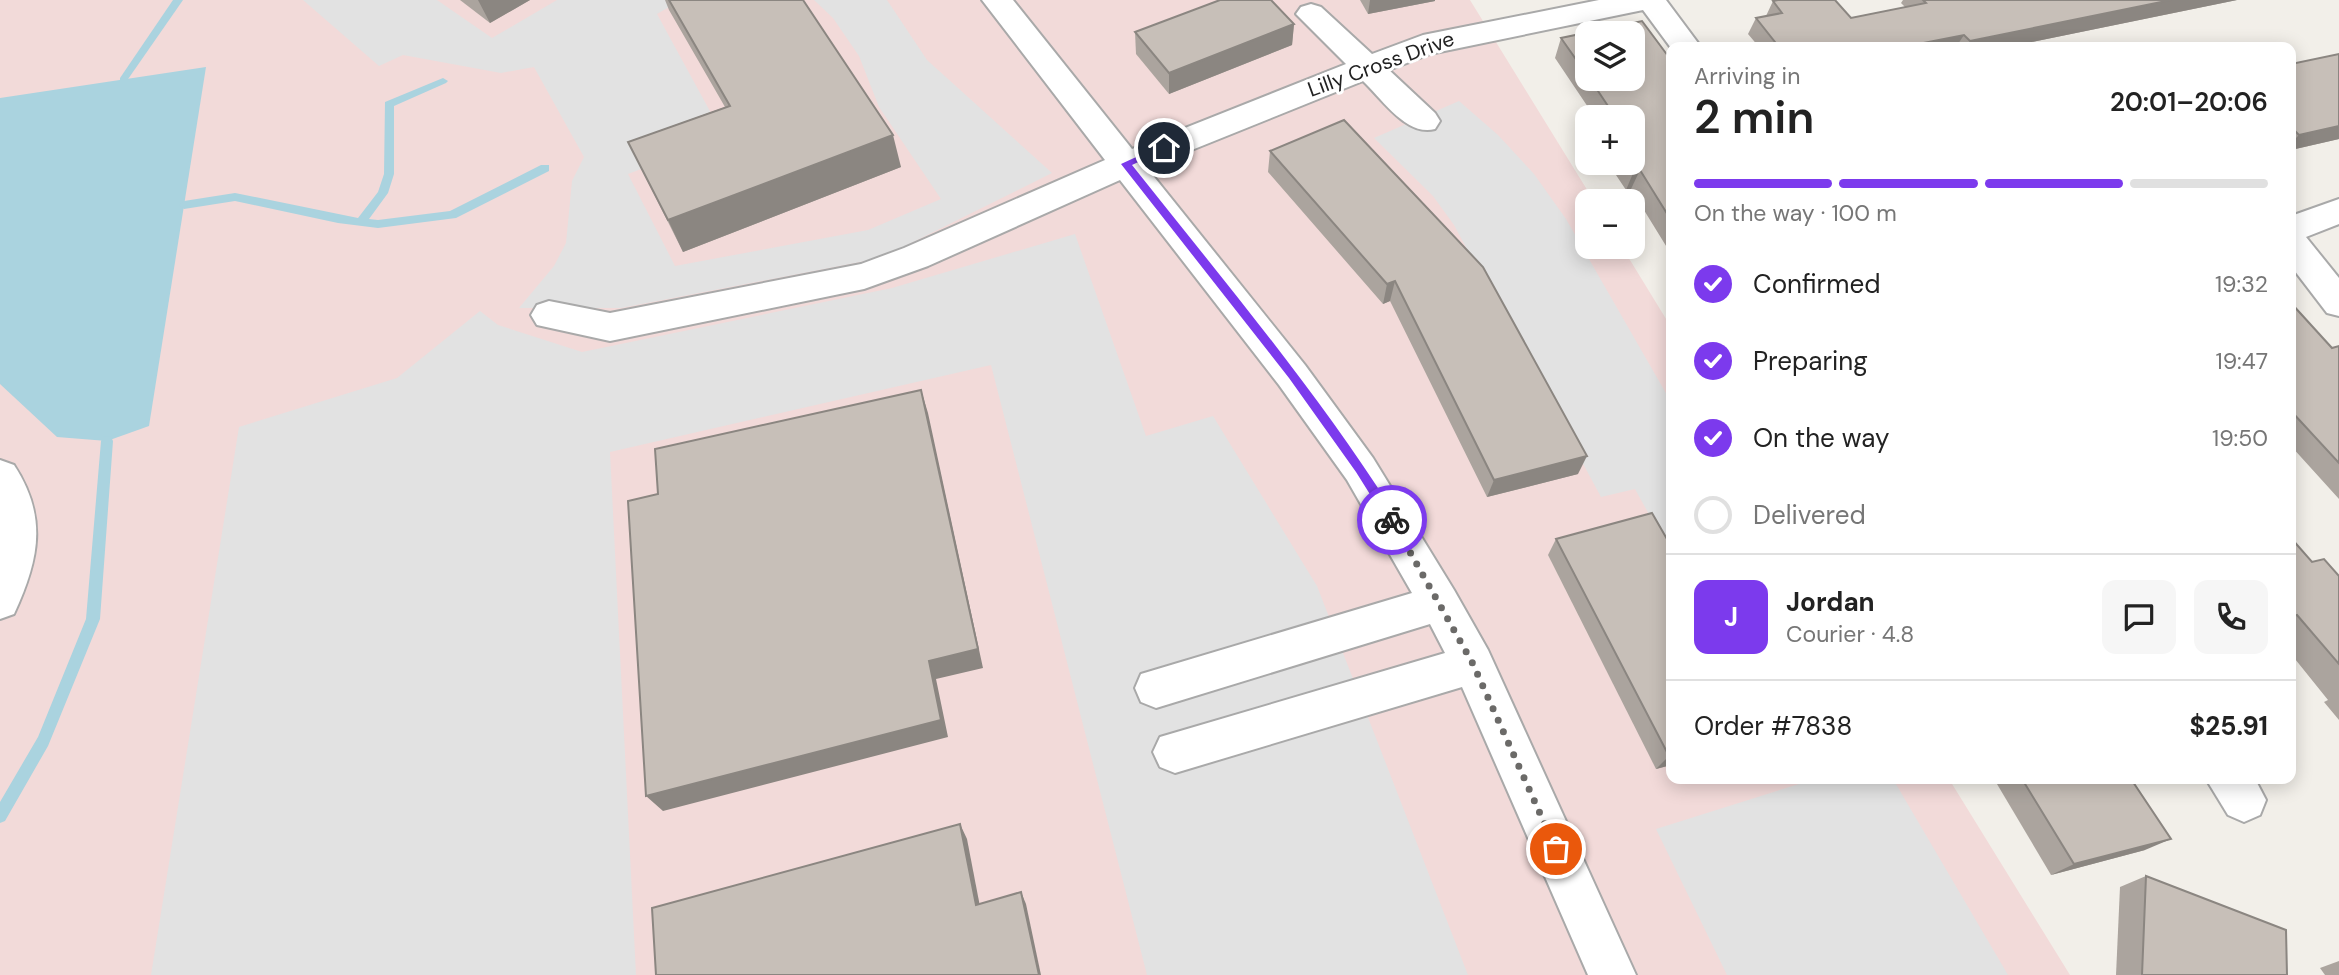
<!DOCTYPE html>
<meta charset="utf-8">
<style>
:root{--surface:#fff;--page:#f6f6f6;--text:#222;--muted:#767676;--line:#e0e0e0;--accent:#7c3aed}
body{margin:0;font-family:"DM Sans",sans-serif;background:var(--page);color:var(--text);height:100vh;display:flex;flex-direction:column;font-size:26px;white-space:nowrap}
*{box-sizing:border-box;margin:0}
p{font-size:23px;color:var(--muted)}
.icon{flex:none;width:38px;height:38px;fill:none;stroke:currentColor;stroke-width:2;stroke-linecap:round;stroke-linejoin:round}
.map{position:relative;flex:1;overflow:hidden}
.details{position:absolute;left:1666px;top:42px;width:630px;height:742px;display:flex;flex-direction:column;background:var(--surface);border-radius:14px;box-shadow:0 4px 18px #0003}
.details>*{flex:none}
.fabs{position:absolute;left:1575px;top:21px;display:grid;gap:14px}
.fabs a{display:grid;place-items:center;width:70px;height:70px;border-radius:14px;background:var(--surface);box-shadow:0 4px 18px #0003;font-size:35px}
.pin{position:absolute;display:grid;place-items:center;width:60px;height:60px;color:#fff;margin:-30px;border:4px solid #fff;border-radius:50%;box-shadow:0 2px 7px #0007}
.courier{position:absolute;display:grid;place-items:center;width:70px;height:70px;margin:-35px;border:5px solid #7c3aed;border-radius:50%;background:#fff;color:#222;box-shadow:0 2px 9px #0007}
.overview em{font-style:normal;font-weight:600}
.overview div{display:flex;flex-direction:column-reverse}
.overview{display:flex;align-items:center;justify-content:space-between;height:119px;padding:0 28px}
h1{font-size:46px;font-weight:600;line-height:52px}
.bar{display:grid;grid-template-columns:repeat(4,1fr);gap:10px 7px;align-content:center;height:84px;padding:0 28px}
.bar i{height:9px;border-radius:5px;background:var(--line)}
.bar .selected{background:var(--accent)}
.bar p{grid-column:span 4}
.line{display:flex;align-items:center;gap:18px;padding:0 28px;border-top:2px solid var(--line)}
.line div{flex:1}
.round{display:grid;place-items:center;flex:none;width:74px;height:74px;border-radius:14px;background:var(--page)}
ol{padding:0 28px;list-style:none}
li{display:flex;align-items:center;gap:21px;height:77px}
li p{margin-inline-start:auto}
li .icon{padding:7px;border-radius:50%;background:var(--accent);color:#fff;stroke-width:4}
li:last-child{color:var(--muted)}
li i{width:38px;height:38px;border:4px solid var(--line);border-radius:50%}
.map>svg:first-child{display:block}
.commercial{fill:#f2dad9}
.parking{fill:#e2e2e2}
.water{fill:#aad3df}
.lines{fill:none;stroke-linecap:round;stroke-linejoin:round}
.stream{fill:#aad3df;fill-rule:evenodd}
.minor-casing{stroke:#a9a9a9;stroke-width:4}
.minor{fill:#fff;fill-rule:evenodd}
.wall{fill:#aba49e;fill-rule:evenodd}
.shaded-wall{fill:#8b8681}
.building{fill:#c7bfb8;stroke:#8b8681;stroke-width:2}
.route{fill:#7c3aed}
.done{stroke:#6b6a68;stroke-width:7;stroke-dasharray:0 12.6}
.labels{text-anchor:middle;stroke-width:6;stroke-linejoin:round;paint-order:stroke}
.far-street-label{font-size:21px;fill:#222;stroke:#fff}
</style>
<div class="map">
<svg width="2339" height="975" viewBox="0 0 2339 975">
<rect width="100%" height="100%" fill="#f2efe9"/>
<polygon class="commercial" points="0,0 1470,0 1594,201 1587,201 1587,247 1622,247 1671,327 1671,779 1949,779 2070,975 0,975"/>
<g class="parking">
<polygon points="303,0 437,0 492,38 557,0 681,0 657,14 724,137 628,174 675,266 868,230 941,199 879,107 859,56 833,18 814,0 887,0 927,60 1052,173 881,258 621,308 519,308 554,266 566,243 572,181 584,157 534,67 501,73 403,55 379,66"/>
<polygon points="1459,101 1498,135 1534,174 1566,219 1671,402 1671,554 1635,489 1601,497 1454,225 1433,196 1374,138"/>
<polygon points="1075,234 1146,436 1213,416 1317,586 1468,975 1147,975 991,365 610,452 636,975 151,975 239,427 397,378 480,311 498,325 582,352 892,288"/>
<polygon points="1796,779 1893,779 2008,975 1727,975 1656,829 1799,784"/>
</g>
<polygon class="water" points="206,67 149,426 107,441 57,437 0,384 0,98"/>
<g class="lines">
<g class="stream">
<polygon points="173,0 183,0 126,82 120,82 120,78"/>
<polygon points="443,78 448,81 446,83 394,106 394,174 388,193 369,219 378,220 450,211 541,165 549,165 549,171 456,218 378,228 338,223 235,201 184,209 179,205 184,201 235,193 358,218 378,192 384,174 385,102"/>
<polygon points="107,436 111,437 113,441 100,619 48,746 5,821 0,823 0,802 38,737 86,619 101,441 103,437"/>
</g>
<defs>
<g id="minor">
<path d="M982,0h31l119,149 214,-85 -50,-50 5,-7 10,-3 10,3 51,47 51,-19 176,-35h67l35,47 -30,1 -28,-38 -213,44 -41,16 46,43 5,8 -5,8c-28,8 -53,-30 -72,-48l-216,87 158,197 68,93 81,132 34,60 148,325h-48l-126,-288 -287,86 -15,-6 -7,-15 7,-15 285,-84 -15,-29 -274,84 -15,-6 -6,-14 6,-14 271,-81 -65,-113 -68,-95 -159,-205 -192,86 -64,23 -254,52 -73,-16 -6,-10 6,-10 12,-4 61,12 251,-49 43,-16 201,-88z"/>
<polygon points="2339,199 2339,224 2306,237 2339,278 2339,316 2327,313 2291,266 2291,216"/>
<path d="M0,460l14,5c34,52 25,95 0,149l-14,5z"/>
<polygon points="2206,779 2255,779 2266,800 2260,815 2244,822 2228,815"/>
</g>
</defs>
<use href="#minor" class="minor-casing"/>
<use href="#minor" class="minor"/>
</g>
<g class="wall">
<polygon points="460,0 530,0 490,23"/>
<polygon points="665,0 803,0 901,167 683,252 628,142 725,107 669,10"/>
<polygon points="1360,0 1435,0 1435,1 1368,14"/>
<polygon points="1903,0 2237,0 2007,47 1759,47 1748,34 1756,18 1766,16 1773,1 1851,18 1905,7 1901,3"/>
<path d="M1642,21l29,39v194l-40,-65 -5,1 -18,-27h25v-46h-40l1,-1 -39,-58 6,-20zM1587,33h46v46h-46z"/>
<polygon points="1294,24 1292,45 1169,94 1136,54 1135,32"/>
<polygon points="2291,64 2339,139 2291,150"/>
<polygon points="1270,151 1578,474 1487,497 1390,301 1383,304 1268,172"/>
<polygon points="2291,303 2332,348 2339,346 2339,499 2291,446"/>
<polygon points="2291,538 2312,562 2339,576 2339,720 2324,702 2328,700 2291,654"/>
<polygon points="1556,539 1671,546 1671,765 1656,769 1548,555"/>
<polygon points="1994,779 2131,779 2145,850 2051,875"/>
<polygon points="2146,876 2287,975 2116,975 2120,887"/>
<polygon points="2339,961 2339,975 2325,975 2320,968"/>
</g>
<g class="shaded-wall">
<polygon points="478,0 530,0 490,23"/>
<polygon points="1370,0 1435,0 1435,1 1368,14"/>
<polygon points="2171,0 2237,0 2007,47 1966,47 1970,41"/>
<polygon points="1294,24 1292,45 1169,94 1169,73"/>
<polygon points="1964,35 1956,47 1903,47"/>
<polygon points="2339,126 2339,139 2291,150 2291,143 2299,135"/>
<polygon points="893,135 901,167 683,252 668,220"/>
<polygon points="1640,170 1631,189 1626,190 1634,171"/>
<polygon points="1395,281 1390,301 1383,304 1387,284"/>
<polygon points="921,390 928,413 983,668 936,679 948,737 663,811 646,796"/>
<polygon points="1587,456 1578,474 1487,497 1494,480"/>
<polygon points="1669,756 1671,756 1671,765 1656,769"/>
<polygon points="960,824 967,839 982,917 976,905"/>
<polygon points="2171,839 2145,850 2051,875 2074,864"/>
<polygon points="1021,892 1026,904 1041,975 1039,975"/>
</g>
<g class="building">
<polygon points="669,0 803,0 893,135 668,220 628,142 730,106"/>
<polygon points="1220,0 1271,0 1294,24 1169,73 1135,32"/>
<polygon points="1778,0 1835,0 1851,18 1926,3 1923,0 2171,0 1970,41 1964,35 1903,47 1779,47 1756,18 1782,13 1773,1"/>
<polygon points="1642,21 1671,60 1671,220 1640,170 1634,171 1629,163 1633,163 1633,117 1598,117 1595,112 1610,109 1590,79 1633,79 1633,33 1587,33 1587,75 1561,38"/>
<polygon points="2339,54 2339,126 2299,135 2291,127 2291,64"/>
<polygon points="1344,120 1483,267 1587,456 1494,480 1395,281 1387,284 1270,151"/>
<polygon points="2291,303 2332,348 2339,346 2339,463 2291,411"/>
<polygon points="921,390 978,649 929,661 941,720 646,796 628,501 658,494 655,449"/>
<polygon points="1652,513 1671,546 1671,756 1669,756 1556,539"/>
<polygon points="2291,538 2312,562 2324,559 2339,576 2339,664 2297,615 2291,617"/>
<polygon points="2022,779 2131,779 2171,839 2074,864"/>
<polygon points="960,824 976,905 1021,892 1039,975 656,975 652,908"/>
<polygon points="2146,876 2286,930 2287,975 2142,975"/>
</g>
<path class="route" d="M1160,146l8,2 -36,17c91,115 186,227 264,351v7h-8l-32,-51 -67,-94 -168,-214z"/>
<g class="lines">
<polyline class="done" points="1392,520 1473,664 1556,849"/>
</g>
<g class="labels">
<g class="far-street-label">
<text transform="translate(1381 64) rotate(-20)" y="7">Lilly Cross Drive</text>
</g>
</g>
</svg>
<div class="fabs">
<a><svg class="icon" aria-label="layers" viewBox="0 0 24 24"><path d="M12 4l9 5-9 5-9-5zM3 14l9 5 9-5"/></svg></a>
<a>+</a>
<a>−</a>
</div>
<div class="pin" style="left:1556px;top:849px;background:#ea580c"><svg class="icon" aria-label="bag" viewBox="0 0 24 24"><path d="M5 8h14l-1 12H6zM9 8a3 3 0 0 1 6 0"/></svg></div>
<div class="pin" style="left:1164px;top:148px;background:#1f2937"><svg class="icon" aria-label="home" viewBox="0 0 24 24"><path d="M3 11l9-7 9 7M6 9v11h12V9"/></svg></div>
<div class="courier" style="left:1392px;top:520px"><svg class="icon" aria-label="bike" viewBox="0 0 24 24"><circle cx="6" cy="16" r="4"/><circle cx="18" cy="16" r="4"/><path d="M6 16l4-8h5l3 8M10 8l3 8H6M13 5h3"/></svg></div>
<section class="details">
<div class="overview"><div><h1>2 min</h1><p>Arriving in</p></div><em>20:01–20:06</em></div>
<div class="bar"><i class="selected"></i><i class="selected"></i><i class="selected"></i><i></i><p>On the way · 100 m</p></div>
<ol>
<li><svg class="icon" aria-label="check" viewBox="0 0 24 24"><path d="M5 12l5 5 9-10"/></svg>Confirmed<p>19:32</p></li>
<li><svg class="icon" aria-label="check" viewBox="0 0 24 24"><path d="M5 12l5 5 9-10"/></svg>Preparing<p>19:47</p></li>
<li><svg class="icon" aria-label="check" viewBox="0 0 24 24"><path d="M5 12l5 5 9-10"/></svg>On the way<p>19:50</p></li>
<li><i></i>Delivered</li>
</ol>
<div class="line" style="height:126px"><b class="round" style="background:var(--accent);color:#fff">J</b><div><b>Jordan</b><p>Courier · 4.8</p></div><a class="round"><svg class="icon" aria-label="chat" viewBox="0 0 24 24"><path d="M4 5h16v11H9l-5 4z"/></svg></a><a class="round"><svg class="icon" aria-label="phone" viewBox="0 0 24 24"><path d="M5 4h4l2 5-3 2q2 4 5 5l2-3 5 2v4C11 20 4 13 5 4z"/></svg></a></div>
<div class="line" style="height:91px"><div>Order #7838</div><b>$25.91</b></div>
</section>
</div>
